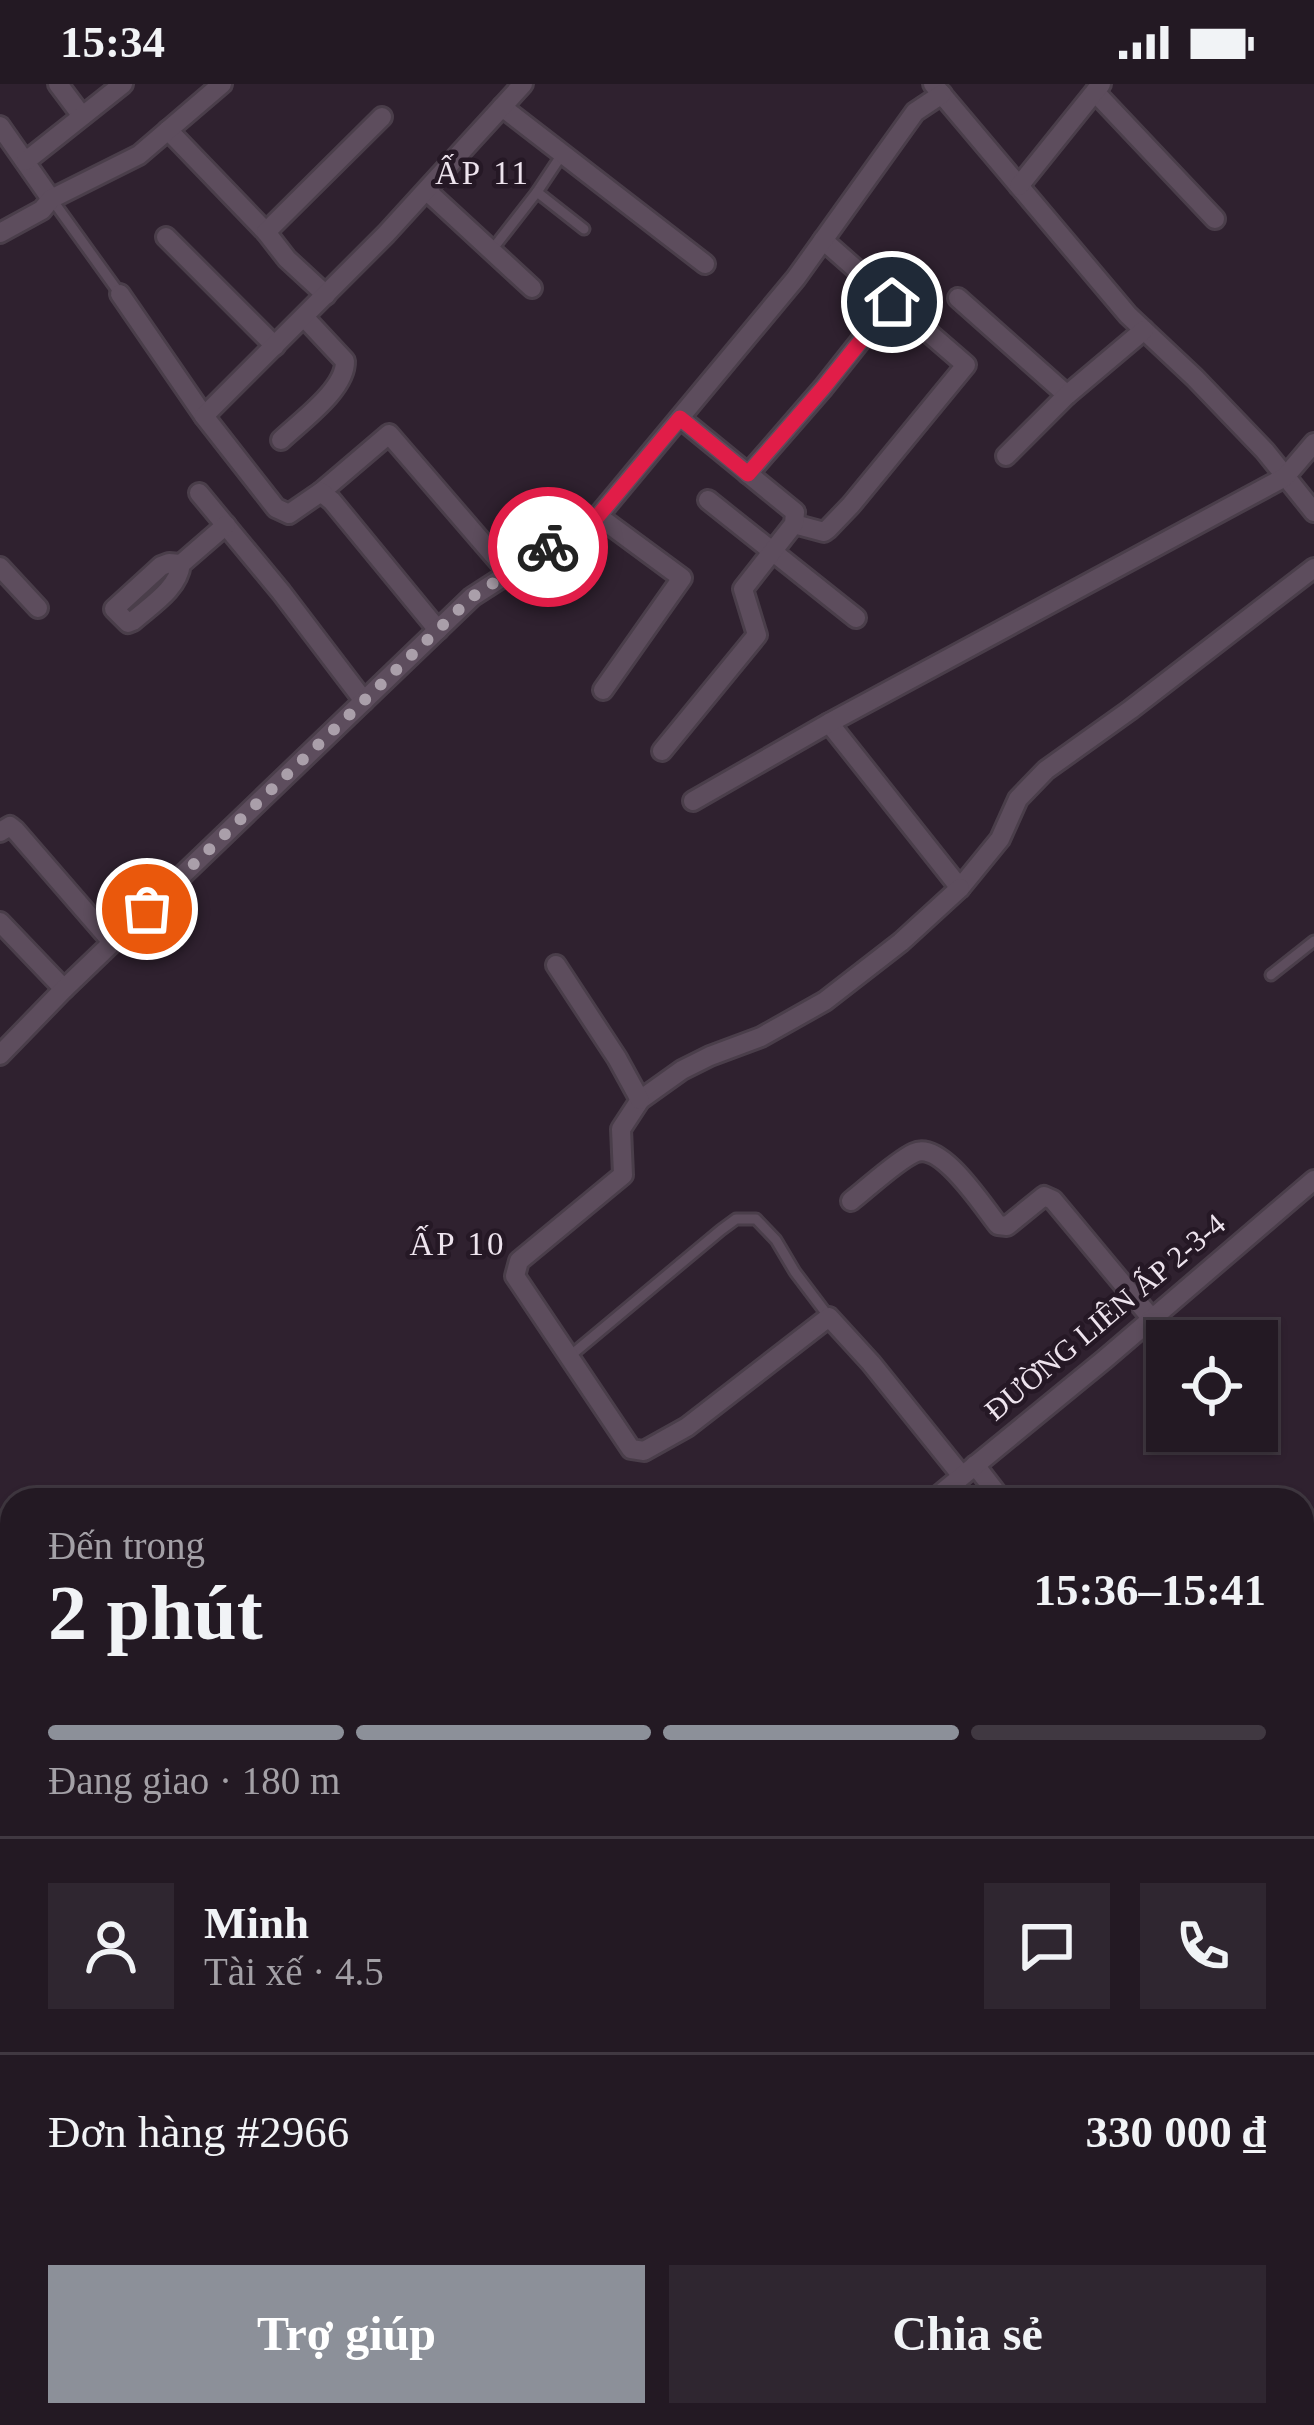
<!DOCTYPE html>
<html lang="vi">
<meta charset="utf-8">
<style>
:root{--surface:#231923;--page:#2f2630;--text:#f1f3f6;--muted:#a3a0a6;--line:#403841;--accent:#8c9099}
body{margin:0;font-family:Georgia,serif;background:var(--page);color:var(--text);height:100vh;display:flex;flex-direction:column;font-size:45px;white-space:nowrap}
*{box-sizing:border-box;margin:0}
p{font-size:39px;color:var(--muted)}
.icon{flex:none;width:66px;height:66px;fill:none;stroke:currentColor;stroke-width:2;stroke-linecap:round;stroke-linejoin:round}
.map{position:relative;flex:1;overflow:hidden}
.sheet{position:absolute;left:0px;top:1404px;width:1314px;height:939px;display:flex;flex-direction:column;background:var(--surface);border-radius:36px 36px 0 0;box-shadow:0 3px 9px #0004,0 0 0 3px var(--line)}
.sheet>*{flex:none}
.tools{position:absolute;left:1146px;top:1236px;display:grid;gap:24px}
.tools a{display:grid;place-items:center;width:132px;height:132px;border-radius:0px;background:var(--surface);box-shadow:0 3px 9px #0004,0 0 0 3px var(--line);font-size:60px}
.pin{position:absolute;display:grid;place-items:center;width:102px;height:102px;color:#fff;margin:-51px;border:6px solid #fff;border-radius:50%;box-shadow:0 3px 12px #0007}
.courier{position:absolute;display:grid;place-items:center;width:120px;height:120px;margin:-60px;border:9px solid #e11d48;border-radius:50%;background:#fff;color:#222;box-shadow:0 3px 15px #0007}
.overview em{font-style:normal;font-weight:600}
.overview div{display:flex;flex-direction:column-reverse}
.overview{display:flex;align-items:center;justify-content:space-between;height:204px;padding:0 48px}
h1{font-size:78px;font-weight:600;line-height:90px}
.bar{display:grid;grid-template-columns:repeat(4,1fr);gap:18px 12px;align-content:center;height:144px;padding:0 48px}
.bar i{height:15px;border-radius:9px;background:var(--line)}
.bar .active{background:var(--accent)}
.bar p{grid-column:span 4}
.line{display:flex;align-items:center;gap:30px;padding:0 48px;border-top:3px solid var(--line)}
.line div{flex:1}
.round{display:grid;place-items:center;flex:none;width:126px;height:126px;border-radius:0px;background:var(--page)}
.button{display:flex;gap:24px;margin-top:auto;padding:24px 48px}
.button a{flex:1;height:138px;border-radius:0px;background:var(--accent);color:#fff;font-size:48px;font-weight:600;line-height:138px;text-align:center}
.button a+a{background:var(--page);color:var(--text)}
.status{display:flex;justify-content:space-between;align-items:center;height:84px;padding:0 60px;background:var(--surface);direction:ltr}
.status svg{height:33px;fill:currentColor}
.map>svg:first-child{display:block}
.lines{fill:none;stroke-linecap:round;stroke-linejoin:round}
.lane-casing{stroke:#4a3e4a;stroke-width:15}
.street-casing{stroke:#4a3e4a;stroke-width:24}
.lane{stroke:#5d4d5d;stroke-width:9}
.street{stroke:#5d4d5d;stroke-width:18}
.done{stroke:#aa9faa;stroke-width:12;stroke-dasharray:0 21.6}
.route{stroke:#e11d48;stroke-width:15}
.labels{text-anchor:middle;stroke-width:9;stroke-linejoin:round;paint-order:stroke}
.street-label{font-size:30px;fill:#ede3ed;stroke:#251825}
.neighbourhood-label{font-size:33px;letter-spacing:3px;fill:#ede3ed;stroke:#251825}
</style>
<div class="status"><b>15:34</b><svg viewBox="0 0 49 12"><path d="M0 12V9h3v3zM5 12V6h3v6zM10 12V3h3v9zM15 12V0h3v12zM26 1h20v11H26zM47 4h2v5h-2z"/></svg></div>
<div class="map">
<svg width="1314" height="2341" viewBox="0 0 1314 2341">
<rect width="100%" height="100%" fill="#2f212f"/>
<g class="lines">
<defs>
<g id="lane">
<polyline points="537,108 563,69"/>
<polyline points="53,117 120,210"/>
<polyline points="491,167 537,108 584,145"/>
<polyline points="1271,891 1314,857"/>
<polyline points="570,1272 721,1146 736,1135 756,1135 776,1156 795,1188 829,1233"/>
<polyline points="1306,2225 1314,2245"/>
</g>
<g id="street">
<polyline points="58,0 82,32"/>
<polyline points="933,0 1128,231 1195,294 1265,367 1314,428"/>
<polyline points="1095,8 1215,135"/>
<polyline points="502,23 705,180"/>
<polyline points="0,42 51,115"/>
<polyline points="168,46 266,148"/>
<polyline points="26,77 123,0"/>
<polyline points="1019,102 1101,0"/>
<polyline points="427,107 532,204"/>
<polyline points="0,149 42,126 51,115 139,71 222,0"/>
<polyline points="166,153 275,262"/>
<polyline points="823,156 892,217"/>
<polyline points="120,210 204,332"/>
<polyline points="326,211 287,175 266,148 382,33"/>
<polyline points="958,214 1067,311"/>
<path d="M281,356c20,-19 65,-51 64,-79l-41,-44"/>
<polyline points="1006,372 1067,311 1144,246"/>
<polyline points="748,390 823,304 892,217 966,281 851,421 828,445 824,448 794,440"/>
<polyline points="321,408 389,350 508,488"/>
<polyline points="199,409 281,508 364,617"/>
<polyline points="708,416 856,534"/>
<polyline points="598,432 682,494 603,606"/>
<path d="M181,480l-12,-1 -8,3 -47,43 14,14 5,-2c18,-16 45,-32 48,-57l45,-39"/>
<polyline points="0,483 38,524"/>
<polyline points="438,546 332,417 321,408 289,430 276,424 204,332 386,150 523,0"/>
<polyline points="829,639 960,804 1000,755 1018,715 1046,686 1130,626 1314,484"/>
<polyline points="662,667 757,551 743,505 794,440 795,428 680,334"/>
<polyline points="693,717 829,639 1285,393 1314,359"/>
<polyline points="0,748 10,742 15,746 112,858"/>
<polyline points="960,804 901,858 825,917 761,953 710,972 682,986 640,1016 621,1045 623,1091 519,1177 515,1192 631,1365 644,1367 687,1343 829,1233 871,1279 962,1392"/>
<polyline points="0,838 64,905"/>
<polyline points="556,881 617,974 640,1016"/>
<polyline points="0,971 64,905 472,513 598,432 796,194 915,28 942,10"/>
<path d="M851,1117c17,-13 44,-39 63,-48 27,-13 68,52 84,72l9,1 37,-30 9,4 99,119"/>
<polyline points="975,1381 1002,1416"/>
<polyline points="933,1416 1105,1275 1314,1096"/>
<polyline points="1302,1552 1314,1539"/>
<polyline points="0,2176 12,2168"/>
<polyline points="1302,2224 1314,2224"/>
<polyline points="0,2257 12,2272"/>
<polyline points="1302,2286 1314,2275"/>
<polyline points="61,2331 70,2341"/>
<polyline points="808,2331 818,2341"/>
<polyline points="919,2341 928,2331"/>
<polyline points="1078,2341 1088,2331"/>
<polyline points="1244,2341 1254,2331"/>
</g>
</defs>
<use href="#lane" class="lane-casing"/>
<use href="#street" class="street-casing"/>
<use href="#lane" class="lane"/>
<use href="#street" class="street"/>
</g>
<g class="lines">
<polyline class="done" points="147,825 472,513 548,463"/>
<polyline class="route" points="548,463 598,432 680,334 748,390 823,304 892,218"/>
</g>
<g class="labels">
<g class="street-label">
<text transform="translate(1105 1233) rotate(-40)" y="10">ĐƯỜNG LIÊN ẤP 2-3-4</text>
</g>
<g class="neighbourhood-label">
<text x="483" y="100">ẤP 11</text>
<text x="458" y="1171">ẤP 10</text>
</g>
</g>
</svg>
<div class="tools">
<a><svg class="icon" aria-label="locate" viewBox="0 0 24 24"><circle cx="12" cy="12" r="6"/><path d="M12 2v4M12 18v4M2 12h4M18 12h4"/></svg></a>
</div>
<div class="pin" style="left:147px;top:825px;background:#ea580c"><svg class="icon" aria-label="bag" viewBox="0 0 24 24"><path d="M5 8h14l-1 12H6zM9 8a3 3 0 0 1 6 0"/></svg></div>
<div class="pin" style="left:892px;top:218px;background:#1f2937"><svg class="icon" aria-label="home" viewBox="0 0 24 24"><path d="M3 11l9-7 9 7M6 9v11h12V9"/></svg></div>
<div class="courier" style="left:548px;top:463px"><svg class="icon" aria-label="bike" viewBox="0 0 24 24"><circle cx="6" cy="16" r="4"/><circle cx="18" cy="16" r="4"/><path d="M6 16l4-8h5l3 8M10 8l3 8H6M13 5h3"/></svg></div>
<section class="sheet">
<div class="overview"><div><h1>2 phút</h1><p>Đến trong</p></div><em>15:36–15:41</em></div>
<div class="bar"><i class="active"></i><i class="active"></i><i class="active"></i><i></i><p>Đang giao · 180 m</p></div>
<div class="line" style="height:216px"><a class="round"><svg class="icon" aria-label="person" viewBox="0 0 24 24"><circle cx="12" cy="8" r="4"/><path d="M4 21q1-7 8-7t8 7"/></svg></a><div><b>Minh</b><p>Tài xế · 4.5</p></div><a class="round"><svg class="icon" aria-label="chat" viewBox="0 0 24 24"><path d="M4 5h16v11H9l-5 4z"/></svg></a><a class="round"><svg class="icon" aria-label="phone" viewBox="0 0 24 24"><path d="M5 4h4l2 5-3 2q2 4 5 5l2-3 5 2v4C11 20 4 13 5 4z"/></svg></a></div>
<div class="line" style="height:156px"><div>Đơn hàng #2966</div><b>330 000 ₫</b></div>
<div class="button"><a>Trợ giúp</a><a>Chia sẻ</a></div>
</section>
</div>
